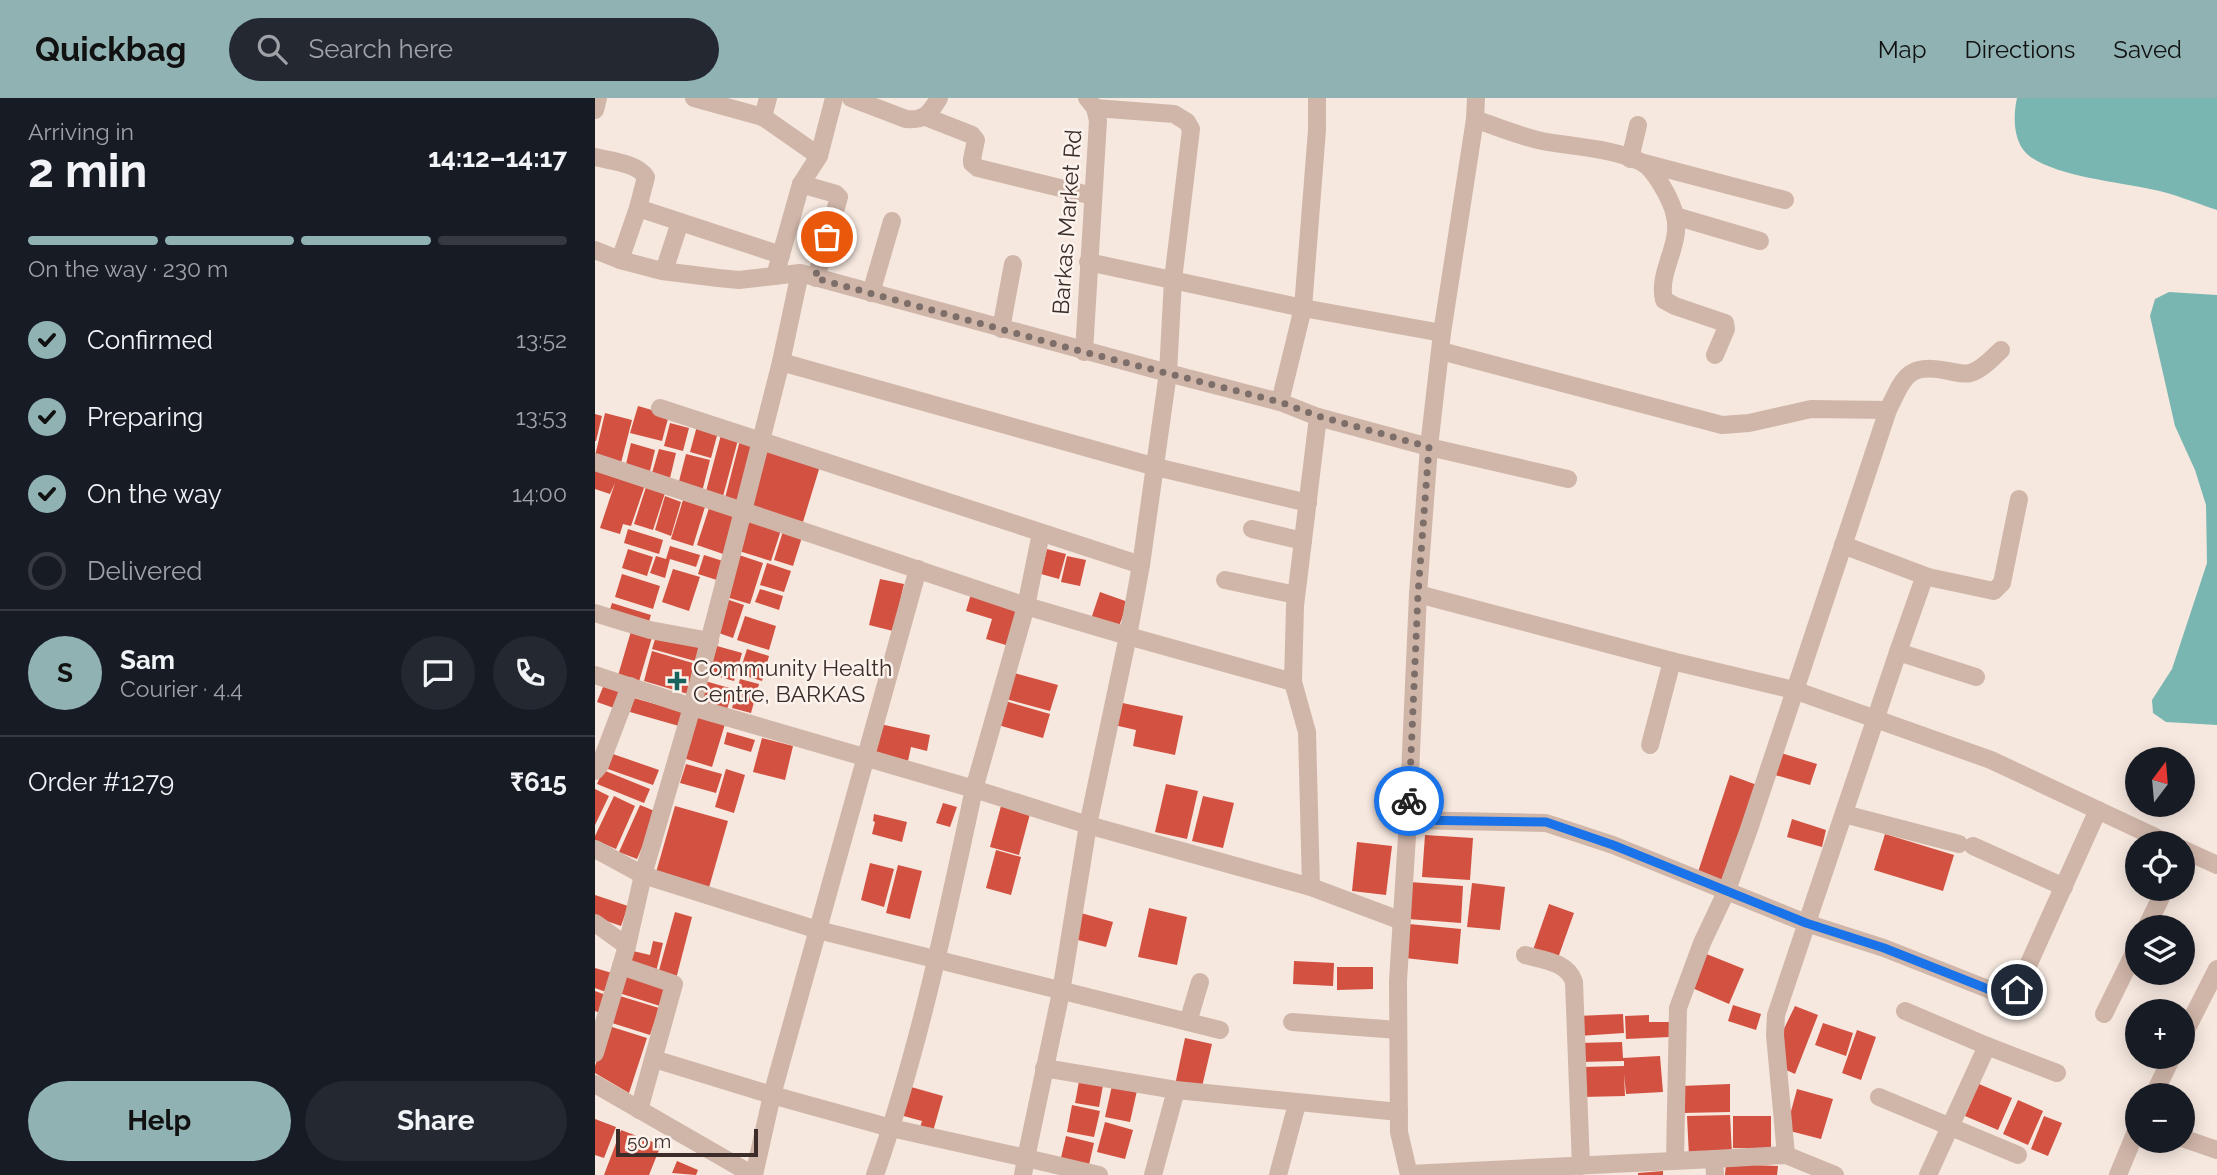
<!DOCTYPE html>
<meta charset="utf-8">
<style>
:root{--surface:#171b24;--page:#242831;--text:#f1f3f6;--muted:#9ea1a6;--line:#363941;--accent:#90b2b2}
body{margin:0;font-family:Raleway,sans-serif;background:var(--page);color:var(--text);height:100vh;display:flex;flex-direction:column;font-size:26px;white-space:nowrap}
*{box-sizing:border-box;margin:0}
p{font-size:23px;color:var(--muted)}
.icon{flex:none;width:38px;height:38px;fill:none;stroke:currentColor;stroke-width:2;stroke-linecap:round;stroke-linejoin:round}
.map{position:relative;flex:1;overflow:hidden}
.details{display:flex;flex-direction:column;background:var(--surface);width:595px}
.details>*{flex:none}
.needle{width:46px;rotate:16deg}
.buttons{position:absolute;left:1530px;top:649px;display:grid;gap:14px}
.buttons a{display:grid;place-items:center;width:70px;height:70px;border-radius:50%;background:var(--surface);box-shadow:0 4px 18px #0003;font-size:35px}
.scale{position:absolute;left:21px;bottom:18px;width:142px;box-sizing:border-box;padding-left:7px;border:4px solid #3c2d2a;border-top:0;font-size:19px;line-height:24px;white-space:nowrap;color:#3c2d2a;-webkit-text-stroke:5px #fcf3ed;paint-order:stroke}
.pin{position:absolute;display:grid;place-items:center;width:60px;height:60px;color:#fff;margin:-30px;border:4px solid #fff;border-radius:50%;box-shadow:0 2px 7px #0007}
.courier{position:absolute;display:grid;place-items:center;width:70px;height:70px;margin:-35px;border:5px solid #1a73e8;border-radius:50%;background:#fff;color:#222;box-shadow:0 2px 9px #0007}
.summary em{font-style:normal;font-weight:700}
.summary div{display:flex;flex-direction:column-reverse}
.summary{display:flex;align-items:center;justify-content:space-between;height:119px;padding:0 28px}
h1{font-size:46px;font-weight:700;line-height:52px}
.bar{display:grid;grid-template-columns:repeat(4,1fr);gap:10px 7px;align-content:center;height:84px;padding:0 28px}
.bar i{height:9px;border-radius:5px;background:var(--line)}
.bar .selected{background:var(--accent)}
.bar p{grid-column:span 4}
.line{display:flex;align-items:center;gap:18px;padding:0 28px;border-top:2px solid var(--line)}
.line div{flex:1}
.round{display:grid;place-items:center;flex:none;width:74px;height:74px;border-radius:37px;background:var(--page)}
ol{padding:0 28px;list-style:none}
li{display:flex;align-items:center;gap:21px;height:77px}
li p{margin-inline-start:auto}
li .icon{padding:7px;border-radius:50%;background:var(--accent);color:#111;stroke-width:4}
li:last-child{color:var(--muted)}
li i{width:38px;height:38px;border:4px solid var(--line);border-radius:50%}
.action{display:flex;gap:14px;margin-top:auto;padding:14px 28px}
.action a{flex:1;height:80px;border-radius:42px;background:var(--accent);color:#111;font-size:28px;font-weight:700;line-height:80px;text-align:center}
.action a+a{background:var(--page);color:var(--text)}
header{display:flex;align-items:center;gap:42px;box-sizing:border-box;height:98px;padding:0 35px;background:var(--accent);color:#111}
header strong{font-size:33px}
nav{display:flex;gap:38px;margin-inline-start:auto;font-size:24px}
.search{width:490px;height:63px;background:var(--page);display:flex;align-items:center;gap:18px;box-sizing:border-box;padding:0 24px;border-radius:38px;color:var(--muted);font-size:26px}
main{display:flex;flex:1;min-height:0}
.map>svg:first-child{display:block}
.water{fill:#7ab6b1}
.building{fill:#d35140}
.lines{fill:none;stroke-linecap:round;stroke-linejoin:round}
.minor{stroke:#d0b6a9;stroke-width:18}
.done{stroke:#7d6e69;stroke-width:7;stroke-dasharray:0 12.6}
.route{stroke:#1a73e8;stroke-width:9}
.poi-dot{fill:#19635f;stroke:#fcf3ed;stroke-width:2.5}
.labels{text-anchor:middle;stroke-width:5;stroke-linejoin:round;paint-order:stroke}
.street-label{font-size:23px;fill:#3c2d2a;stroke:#fcf3ed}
.poi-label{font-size:23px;fill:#3c2d2a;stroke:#fcf3ed;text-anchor:start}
</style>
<header>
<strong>Quickbag</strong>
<div class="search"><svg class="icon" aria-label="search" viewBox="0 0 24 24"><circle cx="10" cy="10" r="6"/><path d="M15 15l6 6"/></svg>Search here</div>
<nav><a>Map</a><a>Directions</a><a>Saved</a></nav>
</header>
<main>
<section class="details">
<div class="summary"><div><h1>2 min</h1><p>Arriving in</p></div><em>14:12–14:17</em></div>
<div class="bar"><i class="selected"></i><i class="selected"></i><i class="selected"></i><i></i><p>On the way · 230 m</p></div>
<ol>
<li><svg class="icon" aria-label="check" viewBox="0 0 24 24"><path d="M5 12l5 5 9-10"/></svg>Confirmed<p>13:52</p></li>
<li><svg class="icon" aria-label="check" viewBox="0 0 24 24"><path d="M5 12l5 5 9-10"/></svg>Preparing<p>13:53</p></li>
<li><svg class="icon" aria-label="check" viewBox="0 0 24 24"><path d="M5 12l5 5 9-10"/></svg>On the way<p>14:00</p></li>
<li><i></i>Delivered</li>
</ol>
<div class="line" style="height:126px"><b class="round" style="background:var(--accent);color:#111">S</b><div><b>Sam</b><p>Courier · 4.4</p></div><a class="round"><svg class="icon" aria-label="chat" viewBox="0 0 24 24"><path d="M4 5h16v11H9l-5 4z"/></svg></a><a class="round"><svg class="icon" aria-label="phone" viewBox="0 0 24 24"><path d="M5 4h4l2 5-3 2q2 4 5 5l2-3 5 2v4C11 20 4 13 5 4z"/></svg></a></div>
<div class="line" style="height:91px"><div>Order #1279</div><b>₹615</b></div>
<div class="action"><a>Help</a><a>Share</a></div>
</section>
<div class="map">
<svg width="1622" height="1077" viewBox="0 0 1622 1077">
<rect width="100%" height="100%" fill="#f6e8df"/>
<g class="water">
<path d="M1422,0h200v112c-22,-7 -44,-17 -67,-21 -32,-7 -98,-13 -123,-35 -14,-13 -14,-38 -10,-56z"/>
<polygon points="1574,194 1622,197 1622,627 1571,624 1558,615 1557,602 1577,571 1612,465 1611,407 1600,372 1580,328 1555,218 1560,201"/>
</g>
<g class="building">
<polygon points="43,308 74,317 67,343 35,335"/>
<polygon points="10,315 37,322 26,365 0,358"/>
<polygon points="0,316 7,318 1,343 0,343"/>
<polygon points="75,325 94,330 88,353 69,348"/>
<polygon points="102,328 123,334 116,360 95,354"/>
<polygon points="126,337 143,342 127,402 110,397"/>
<polygon points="145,342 163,347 148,405 130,400"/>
<polygon points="36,345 60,352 55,373 31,366"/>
<polygon points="64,351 81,355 75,380 57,375"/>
<polygon points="170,352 225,368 208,424 153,408"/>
<polygon points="91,356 115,362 107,394 83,387"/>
<polygon points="0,370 51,384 36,428 28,426 25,436 5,430 20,385 15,396 0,391"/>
<polygon points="52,386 71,392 58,432 39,426"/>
<polygon points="70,398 86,404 76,438 60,432"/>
<polygon points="88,402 110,409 98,448 76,441"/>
<polygon points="115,407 144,416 131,457 102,447"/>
<polygon points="155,419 187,429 176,463 144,453"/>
<polygon points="189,430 208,436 198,468 179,462"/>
<polygon points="33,431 68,442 64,456 29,445"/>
<polygon points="75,448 105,457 101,469 75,461 70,480 55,475 61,458 71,461"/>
<polygon points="33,451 58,459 52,478 27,470"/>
<polygon points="452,451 471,456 464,481 446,476"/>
<polygon points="109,457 131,464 125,483 103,476"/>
<polygon points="144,457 168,465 155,506 131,499"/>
<polygon points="472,458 491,462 485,488 466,484"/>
<polygon points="172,465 196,473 189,494 165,487"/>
<polygon points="78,471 105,479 94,513 67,504"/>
<polygon points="27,476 65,488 58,511 20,499"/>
<polygon points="285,481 309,486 298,533 274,527"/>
<polygon points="165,491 188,498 184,512 160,504"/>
<polygon points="505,494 533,504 523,531 496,521"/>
<polygon points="376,496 425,511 414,548 391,541 397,521 371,513"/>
<polygon points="131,501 149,507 138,540 121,534"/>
<polygon points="17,505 56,517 52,530 13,518"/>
<polygon points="150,518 181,528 174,552 142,542"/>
<polygon points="37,530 58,536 43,587 22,581"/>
<polygon points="62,535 105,547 100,563 57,551"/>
<polygon points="122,548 147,555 139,583 114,576"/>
<polygon points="152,551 174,558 167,583 144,576"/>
<polygon points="57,553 101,566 93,596 49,583"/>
<polygon points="419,575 463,587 455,613 411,601"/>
<polygon points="145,581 164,586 156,615 137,610"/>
<polygon points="110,583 138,591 131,615 103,608"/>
<polygon points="10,584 26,590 19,610 2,604"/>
<polygon points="39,600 88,614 84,628 35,614"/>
<polygon points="410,603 455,616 448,640 403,627"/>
<polygon points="523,604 588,618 580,657 538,648 541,632 519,627"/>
<polygon points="100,617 130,626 117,669 88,660"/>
<polygon points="285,626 335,637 332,653 316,649 313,663 278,655"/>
<polygon points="132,634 160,642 156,654 129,646"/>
<polygon points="167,640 198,648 190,682 158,674"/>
<polygon points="15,655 64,672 58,687 10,670"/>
<polygon points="1186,655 1222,666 1215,687 1180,677"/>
<polygon points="91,666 127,676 121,695 85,685"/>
<polygon points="131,671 150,677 139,715 120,709"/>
<polygon points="8,672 55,691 49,705 2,686"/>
<polygon points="1135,677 1162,687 1130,783 1103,774"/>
<polygon points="571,686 603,693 592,741 560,734"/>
<polygon points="0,691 14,698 0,727"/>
<polygon points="19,698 40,708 21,751 0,742 0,738"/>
<polygon points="608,698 639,705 628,750 597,743"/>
<polygon points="348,705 362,709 355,729 341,725"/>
<polygon points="45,707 62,714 42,761 24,754"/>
<polygon points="80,708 133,723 113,793 60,778"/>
<polygon points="406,708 435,716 424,757 395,749"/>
<polygon points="279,716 312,724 307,744 277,736 280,724 278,723"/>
<polygon points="1197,721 1231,732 1227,749 1192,739"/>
<polygon points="1290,736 1359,757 1348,793 1279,772"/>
<polygon points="830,737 878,740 875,782 827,779"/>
<polygon points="762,744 797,748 791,797 757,793"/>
<polygon points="401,752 426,759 416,797 391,790"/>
<polygon points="275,765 299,771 289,809 266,802"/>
<polygon points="303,767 327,773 315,821 291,815"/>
<polygon points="815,784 868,788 866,825 813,821"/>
<polygon points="877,785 910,789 905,832 872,829"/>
<polygon points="0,797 33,808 26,828 0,819"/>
<polygon points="954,806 979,815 963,860 938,852"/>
<polygon points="554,810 592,819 582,867 543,859"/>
<polygon points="80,814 97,819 81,881 63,876"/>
<polygon points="486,815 518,824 511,849 479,841"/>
<polygon points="814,826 866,831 863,866 810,860"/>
<polygon points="58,843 68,845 61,874 35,867 38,853 55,857"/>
<polygon points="1109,855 1149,871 1134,906 1095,889"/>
<polygon points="699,863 739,865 738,888 698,886"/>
<polygon points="742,869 778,869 778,891 742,892"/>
<polygon points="0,870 17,875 11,894 0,890"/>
<polygon points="29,878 71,891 65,908 24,895"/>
<polygon points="0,893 11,897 5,915 0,913"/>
<polygon points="25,898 64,910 55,937 17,925"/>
<polygon points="1138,907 1166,916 1161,932 1133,923"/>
<polygon points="1200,908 1223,917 1200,976 1187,970 1184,941"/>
<polygon points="1028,916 1029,935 983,938 982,918"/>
<polygon points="1054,917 1054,924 1075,924 1075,939 1031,941 1030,918"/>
<polygon points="1228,925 1258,935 1251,958 1220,947"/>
<polygon points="14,928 52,940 34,995 0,975 0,968"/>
<polygon points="1262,932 1281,939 1266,982 1247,975"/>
<polygon points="590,940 617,946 606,993 580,987"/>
<polygon points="1027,944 1028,960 1065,958 1068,994 1031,996 1029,976 1030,998 987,999 986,969 1029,968 1029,963 984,964 984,945"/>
<polygon points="485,978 509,982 504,1009 480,1005"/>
<polygon points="518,983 543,988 535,1024 510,1019"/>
<polygon points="1135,986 1135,1014 1087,1015 1086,988"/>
<polygon points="1384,986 1417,1000 1403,1032 1370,1018"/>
<polygon points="309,987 348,998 337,1037 324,1033 327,1023 305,1017"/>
<polygon points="1202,991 1238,1001 1226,1041 1191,1032"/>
<polygon points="1423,1002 1448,1013 1433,1047 1408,1036"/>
<polygon points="477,1007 505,1013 499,1039 472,1034"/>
<polygon points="1135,1017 1137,1057 1094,1058 1092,1018"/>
<rect x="1138" y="1018" width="38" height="32"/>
<polygon points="1449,1018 1467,1025 1453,1058 1436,1051"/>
<polygon points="0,1021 21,1029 9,1060 0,1057"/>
<polygon points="510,1024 538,1032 530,1061 502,1054"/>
<polygon points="26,1032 66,1047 54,1077 9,1077"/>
<polygon points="471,1038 499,1045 493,1071 465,1064"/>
<polygon points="82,1063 103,1072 101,1077 77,1075"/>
<polygon points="1131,1066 1183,1068 1182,1077 1130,1077"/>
<polygon points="1068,1073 1068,1077 1043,1077 1043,1075"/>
</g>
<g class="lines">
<g class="minor">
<polyline points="99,0 168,19 173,0"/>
<path d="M256,0l55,21c19,2 24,-6 33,-21"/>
<polyline points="500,10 579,16 592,24 596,31 578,182 573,275 685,304 723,319 700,508 698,584"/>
<polyline points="0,12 3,0"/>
<polyline points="168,19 224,58 206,86 180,178"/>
<polyline points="331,19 377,37 381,42 377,61 377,65 383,70 498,98"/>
<path d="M880,21c22,8 44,17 67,22 32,6 70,7 99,21 14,7 31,39 34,54 7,28 -18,57 -11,84l11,6 50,17 1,6 -11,26"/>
<polyline points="224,58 239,0"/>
<path d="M0,59c16,4 42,6 51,20l-8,31 -18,52"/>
<polyline points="1035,61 1043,27"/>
<polyline points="1049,65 1190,102"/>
<polyline points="206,86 241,96 244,99 221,180"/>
<polyline points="43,110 186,157"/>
<polyline points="1080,118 1165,143"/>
<polyline points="0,152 25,162 67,173 123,180 144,182 205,175 186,264 148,413 0,364"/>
<polyline points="493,164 708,210 847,235"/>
<polyline points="69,173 85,124"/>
<polyline points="205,175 573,275 546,467"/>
<polyline points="276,195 297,123"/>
<polyline points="406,231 418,166"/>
<polyline points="846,253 1127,327 1154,325 1216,311 1293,312"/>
<polyline points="489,254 503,23 500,10 492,0"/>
<polyline points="186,264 561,369 713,405"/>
<polyline points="685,304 708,210 722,32 722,0"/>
<polyline points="65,310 546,467 533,538 698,584 712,634 716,789"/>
<polyline points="723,319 834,349 973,381"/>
<polyline points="657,431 708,443"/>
<polyline points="446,435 431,508 379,691 493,727 466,894 431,1060 504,1077"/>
<polyline points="1248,447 1333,479"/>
<polyline points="630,482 701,497"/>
<polyline points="823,496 1077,563 1199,592 1396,662 1575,746"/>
<polyline points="0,515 55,532 115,543"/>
<polyline points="1303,554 1328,483 1333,479 1399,493 1407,485 1424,401"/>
<path d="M0,577l97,32 282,82c-28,130 -55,261 -99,386"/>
<polyline points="1055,647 1077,563"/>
<polyline points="0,673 5,667 35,588"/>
<polyline points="1249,716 1364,746"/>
<polyline points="813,722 951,725 1018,747 1211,825 1289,850 1408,897 1415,897 1422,892 1503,712"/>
<polyline points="1378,748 1469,789"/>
<polyline points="0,751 48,777 32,848 0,955"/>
<polyline points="1587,751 1622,767"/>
<polyline points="0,825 32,848"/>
<polyline points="1551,830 1570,791"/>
<path d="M930,857c18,5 43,7 49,27l7,184"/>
<polyline points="26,868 79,886 44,1012"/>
<polyline points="605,884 593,924 223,832 48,777 97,609 148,413 431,508 533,538 493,727 716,789 807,823"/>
<polyline points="1310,913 1392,948"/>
<polyline points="1509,916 1542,849"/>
<polyline points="593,924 625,932"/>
<polyline points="697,924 803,932"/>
<polyline points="1587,940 1622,871"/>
<polyline points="59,961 177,997 296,1030 431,1060 428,1077"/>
<polyline points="449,970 581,992 804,1014"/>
<polyline points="0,986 158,1077"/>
<polyline points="1558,998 1577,959"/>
<polyline points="1284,999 1423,1057"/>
<polyline points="1587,1040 1622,1052"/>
<polyline points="1191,1057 1180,937 1181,917 1303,554 1381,579"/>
<polyline points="1119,1061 1191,1057 1240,1077"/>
<path d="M1080,1062l3,-152 24,-65 25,-53 22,-61 139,-419c16,-33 20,-48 60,-39 7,1 15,4 22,2 12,-3 22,-15 31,-23"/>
<polyline points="814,1076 1119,1061 1120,1077"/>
<polyline points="159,1077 177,997 323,471"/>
<polyline points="558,1077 581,992"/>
<polyline points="683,1077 702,1006"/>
<polyline points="814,1077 804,1034 803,883 813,722 823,496 834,349 847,235 880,21 881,0"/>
<polyline points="1333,1077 1392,948 1462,975"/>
<polyline points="1523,1077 1542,1031"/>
</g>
</g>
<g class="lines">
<polyline class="done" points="232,139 220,180 489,254 685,304 723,318 834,349 823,496 814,703"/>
<polyline class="route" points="814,703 813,722 951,724 1018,747 1211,825 1289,850 1408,897 1415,897 1422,892"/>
</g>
<path class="poi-dot" d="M78.5 572.5h7v7h7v7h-7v7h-7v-7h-7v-7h7z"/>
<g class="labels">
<g class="street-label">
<text transform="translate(472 124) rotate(-86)" y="8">Barkas Market Rd</text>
</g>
<g class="poi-label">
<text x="98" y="578">Community Health<tspan x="98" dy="26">Centre, BARKAS</tspan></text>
</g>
</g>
</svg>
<div class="buttons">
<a><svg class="needle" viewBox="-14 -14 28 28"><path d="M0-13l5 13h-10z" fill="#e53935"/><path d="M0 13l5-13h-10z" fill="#9ea1a6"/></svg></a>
<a><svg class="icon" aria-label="locate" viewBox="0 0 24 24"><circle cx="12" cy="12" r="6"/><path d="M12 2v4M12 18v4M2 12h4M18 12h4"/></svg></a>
<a><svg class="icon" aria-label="layers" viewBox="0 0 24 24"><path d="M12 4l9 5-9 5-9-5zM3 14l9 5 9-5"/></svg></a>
<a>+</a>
<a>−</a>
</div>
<div class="scale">50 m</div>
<div class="pin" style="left:232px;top:139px;background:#ea580c"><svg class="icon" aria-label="bag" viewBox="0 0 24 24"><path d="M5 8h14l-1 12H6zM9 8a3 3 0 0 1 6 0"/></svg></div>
<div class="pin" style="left:1422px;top:892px;background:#1f2937"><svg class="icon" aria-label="home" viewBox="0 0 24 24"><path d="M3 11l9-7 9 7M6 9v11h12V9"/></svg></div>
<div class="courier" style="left:814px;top:703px"><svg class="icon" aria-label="bike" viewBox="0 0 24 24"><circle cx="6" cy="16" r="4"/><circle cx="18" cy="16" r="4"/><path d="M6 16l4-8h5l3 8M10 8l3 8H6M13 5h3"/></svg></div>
</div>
</main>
